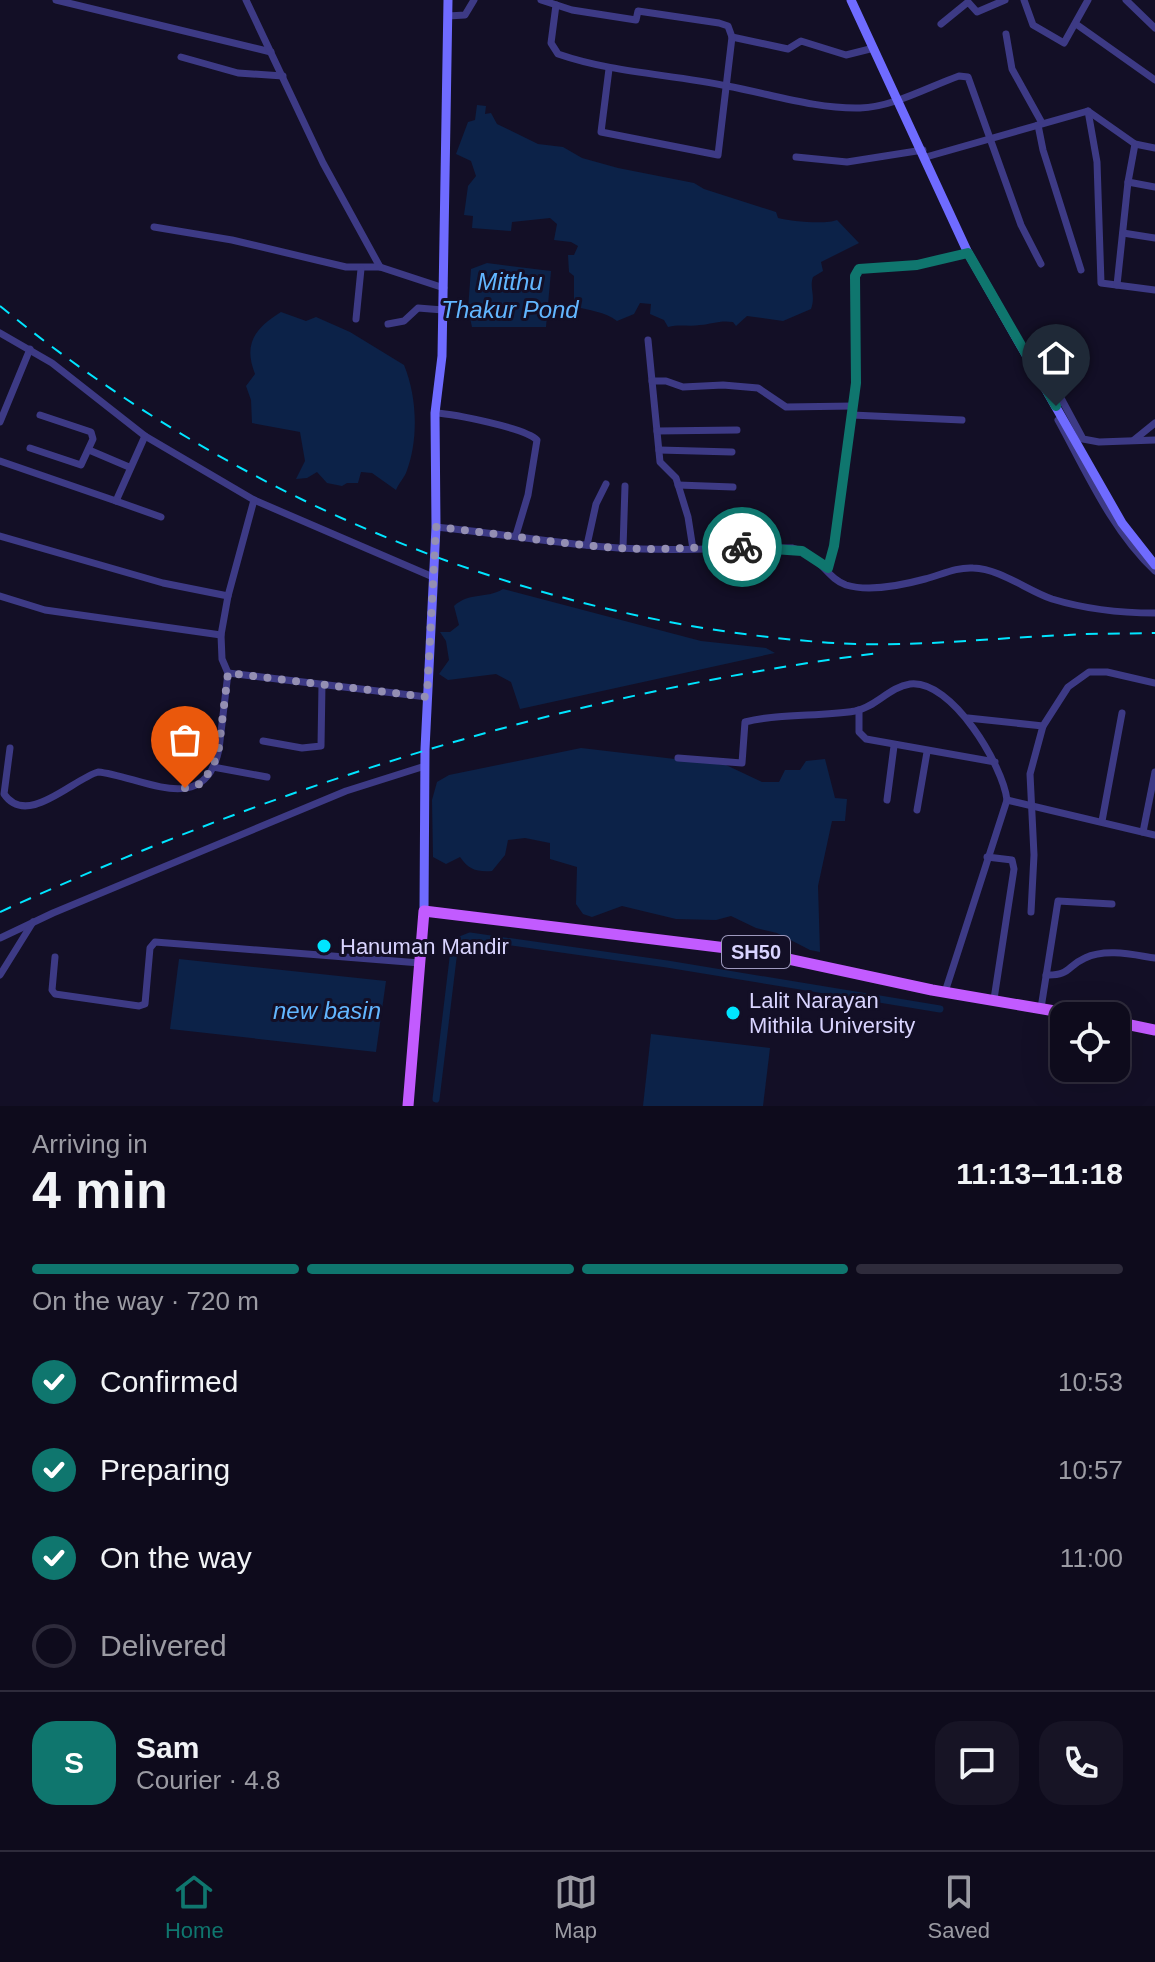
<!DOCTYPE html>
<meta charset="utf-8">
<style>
:root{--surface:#0e0b1c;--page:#171425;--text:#f1f3f6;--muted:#9b9ba3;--line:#2e2b3b;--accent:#0f766e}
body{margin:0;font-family:Helvetica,sans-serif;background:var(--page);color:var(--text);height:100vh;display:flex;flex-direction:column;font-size:30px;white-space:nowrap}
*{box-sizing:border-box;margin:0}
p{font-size:26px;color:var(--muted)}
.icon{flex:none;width:44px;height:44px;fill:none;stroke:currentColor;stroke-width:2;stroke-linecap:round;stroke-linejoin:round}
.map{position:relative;height:1106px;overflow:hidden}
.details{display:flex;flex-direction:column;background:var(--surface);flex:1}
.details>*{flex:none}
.controls{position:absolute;left:1050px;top:1002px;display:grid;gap:16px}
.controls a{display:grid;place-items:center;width:80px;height:80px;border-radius:16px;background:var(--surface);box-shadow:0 8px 32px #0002,0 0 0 2px var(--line);font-size:40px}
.pin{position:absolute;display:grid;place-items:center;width:68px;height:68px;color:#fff;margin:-82px -34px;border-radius:50% 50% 50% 0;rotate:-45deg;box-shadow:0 0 8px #0007}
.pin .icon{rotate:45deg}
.courier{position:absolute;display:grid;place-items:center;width:80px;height:80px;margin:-40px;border:6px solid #0f766e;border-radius:50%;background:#fff;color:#222;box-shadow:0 2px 10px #0007}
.headline em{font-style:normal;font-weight:700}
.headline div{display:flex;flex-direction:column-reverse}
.headline{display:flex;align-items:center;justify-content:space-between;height:136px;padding:0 32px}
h1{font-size:52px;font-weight:700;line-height:60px}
.bar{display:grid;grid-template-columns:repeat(4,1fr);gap:12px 8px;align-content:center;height:96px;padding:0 32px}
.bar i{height:10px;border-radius:6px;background:var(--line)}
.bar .selected{background:var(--accent)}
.bar p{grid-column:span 4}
.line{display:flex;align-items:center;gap:20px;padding:0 32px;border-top:2px solid var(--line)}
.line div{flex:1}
.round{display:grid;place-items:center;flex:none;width:84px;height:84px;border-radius:24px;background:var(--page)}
ol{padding:0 32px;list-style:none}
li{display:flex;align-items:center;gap:24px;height:88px}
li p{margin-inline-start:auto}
li .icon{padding:8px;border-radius:50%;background:var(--accent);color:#fff;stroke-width:4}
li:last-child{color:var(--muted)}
li i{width:44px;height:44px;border:4px solid var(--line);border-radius:50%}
.dock{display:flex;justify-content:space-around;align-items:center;height:112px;border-top:2px solid var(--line);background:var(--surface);font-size:22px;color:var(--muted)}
.dock a{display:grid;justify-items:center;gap:4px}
.dock .selected{color:var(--accent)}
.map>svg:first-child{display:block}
.water{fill:#0c2248}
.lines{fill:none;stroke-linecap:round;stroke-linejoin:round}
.canal{stroke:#0c2248;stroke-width:7}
.minor{stroke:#3d3a85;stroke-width:7}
.secondary{stroke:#6f6bff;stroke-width:9}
.primary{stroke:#c25bff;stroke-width:11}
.rail{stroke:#00e5ff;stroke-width:2;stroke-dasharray:12 10;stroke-linecap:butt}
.done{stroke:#948fb3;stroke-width:8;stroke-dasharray:0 14.4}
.route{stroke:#0f766e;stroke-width:10}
.poi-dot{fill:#00e5ff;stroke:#130f26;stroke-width:3}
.labels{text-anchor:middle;stroke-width:6;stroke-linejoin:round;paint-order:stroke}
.shield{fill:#130f26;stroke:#9e99be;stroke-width:2}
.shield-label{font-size:20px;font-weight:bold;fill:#d9d4ff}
.poi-label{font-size:22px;fill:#d9d4ff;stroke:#130f26;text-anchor:start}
.water-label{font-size:24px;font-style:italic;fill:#62b6ff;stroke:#130f26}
</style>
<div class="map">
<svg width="1155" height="1106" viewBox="0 0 1155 1106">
<rect width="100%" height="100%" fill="#130f26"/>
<g class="water">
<path d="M477,105l9,1 -1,8 6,-1 6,11 41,20 25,3 19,11 36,10 76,15 10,6 72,23 2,6c11,3 48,7 59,2l22,23 -38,19 2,9 -10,6c-4,11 3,18 -2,32l-28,12 -36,-5 -11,10 -3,-4c-13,-2 -21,2 -33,3 -11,2 -20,-1 -32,2l-4,-7 -14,-6 1,-10 -11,-1 -6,11 -17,7c-12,-10 -28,-10 -43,-15v-30l-5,-4 -1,-17h6l4,-9 -7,-4 -17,-2 3,-16 -7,-6 -38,4 -1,9 -39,-3 1,-12 -9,-1 4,-29 8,-10 -5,-15 -15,-7 12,-32 7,-2z"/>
<polygon points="487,263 551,271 546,327 472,327 468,309 471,269"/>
<path d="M281,312l25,9 10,-4 34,15 54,33c13,31 15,75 2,108 -3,6 -7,10 -10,17l-24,-17 -11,-1 -3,11h-11l-5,3 -15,-3 -10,-11 -10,6 -11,1 9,-18 -5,-29 -48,-9 -1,-23 -5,-14 9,-12c-12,-30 0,-46 26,-62z"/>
<path d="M503,589l198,52 65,7 9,5 -255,56 -9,-27 -15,-8 -48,6 -9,-6 10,-14 -3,-19 -6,-9h10l9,-7 -5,-19c15,-14 33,-7 49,-17z"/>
<path d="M581,748l145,17 36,17h17l6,-12h15l6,-9 19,-2 10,39 12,1 -2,22h-13l-14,65 2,66 -10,-2 -33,-17 -21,-5 -25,-12 -15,4 -40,-1 -54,-13 -30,11 -9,-3 -7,-10 1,-37 -27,-8v-16l-25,-5 -17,2 -3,15 -13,16c-15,1 -23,-1 -32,-14l-14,7 -13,-7 -1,-57 5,-18 12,-7z"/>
<polygon points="179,959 386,981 376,1052 170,1029"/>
<polygon points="651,1034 770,1048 763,1106 643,1106"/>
</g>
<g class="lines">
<polyline class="canal" points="436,1099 455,942 470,936 667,964 940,1009"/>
<g class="minor">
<polyline points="56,0 271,52"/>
<polyline points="246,0 323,163 380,267 444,288"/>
<polyline points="541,0 572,10 636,20 638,11 719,23 728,26 732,37 788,49 801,41 846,55 874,48"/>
<polyline points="1024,0 1033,25 1064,43 1088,0"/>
<polyline points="1126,0 1155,28"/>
<path d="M556,5l-5,38 7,11c55,19 112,20 169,32 44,8 88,23 133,22 33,-1 68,-21 99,-32l9,1 53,148 20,39"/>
<polyline points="448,16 465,15 474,0"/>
<polyline points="941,24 968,2 977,12 1005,0"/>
<polyline points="1076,24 1155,80"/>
<polyline points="1006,34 1012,69 1042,123"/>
<polyline points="181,57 238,73 283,76"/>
<polyline points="609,69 601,132 718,155 732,37"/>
<polyline points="1088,111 1097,162 1101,283 1155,290"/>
<polyline points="1038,125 1043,150 1081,270"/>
<polyline points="796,157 847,162 923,150"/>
<polyline points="926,157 1088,111 1135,144 1155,148"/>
<polyline points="1128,182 1155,187"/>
<polyline points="154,227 232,240 346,267 380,267"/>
<polyline points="1123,233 1155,238"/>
<polyline points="1117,285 1128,182 1135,144"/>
<polyline points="356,319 361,269"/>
<polyline points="388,324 404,321 418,308 443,310"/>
<polyline points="0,333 52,363 145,436 254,500 433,577"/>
<polyline points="648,340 660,462 676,478 688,517 693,549"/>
<polyline points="1027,356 1027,352 1034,353 1041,361 1083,439 1099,442 1155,440"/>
<polyline points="652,381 666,381 683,387 723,385 758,388 786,407 853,406"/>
<path d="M435,413c19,1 91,15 102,27l-9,55 -12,40"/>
<polyline points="852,415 962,420"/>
<path d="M1058,420c28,51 54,111 97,151"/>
<polyline points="0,422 30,349"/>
<polyline points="657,431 737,430"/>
<polyline points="1134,440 1155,423"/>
<polyline points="30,448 81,465 93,439 91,432 40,415"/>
<polyline points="89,450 129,467"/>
<polyline points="659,450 732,452"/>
<polyline points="0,461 116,501 145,436"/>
<polyline points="678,485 733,487"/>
<polyline points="116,501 161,517"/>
<path d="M436,527c61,6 122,17 183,21 58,4 115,-1 173,0 29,7 34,30 54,37 23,7 57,0 79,-6 16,-4 31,-12 48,-11 28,1 53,22 79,31 33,10 69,14 103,14"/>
<polyline points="0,536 163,583 228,596"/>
<polyline points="587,545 596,504 606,484"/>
<polyline points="623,548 625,486"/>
<polyline points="828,568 834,546 856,383 856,272 864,268 917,265 968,253"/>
<polyline points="0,596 45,610 221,635"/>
<polyline points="228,673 427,697"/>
<polyline points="859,710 859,732 866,739 995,762"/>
<polyline points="968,718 1043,726"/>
<polyline points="263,741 302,748 321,746 322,684"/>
<path d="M10,748l-6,46c23,34 69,-15 94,-22 43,4 107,47 121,-23l9,-76 -6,-14 -1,-24 7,-39 26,-96"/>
<path d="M678,758l64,5 3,-41c36,-9 74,-5 110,-11 21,-4 34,-24 55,-27 42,-5 93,82 97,116l-62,192"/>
<polyline points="213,767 267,777"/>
<polyline points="887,800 894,746"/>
<polyline points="1007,800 1155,835"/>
<polyline points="917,810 927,752"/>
<polyline points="1102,821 1122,713"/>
<polyline points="1143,832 1155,772"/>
<polyline points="987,857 1012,860 1014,869 994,999"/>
<polyline points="1031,912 1034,855 1030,774 1043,726 1068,687 1089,672 1107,672 1155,683"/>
<polyline points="0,938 53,913 346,791 425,766"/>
<polyline points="55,957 52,990 55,994 139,1006 145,1004 150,948 155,942 420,963"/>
<polyline points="0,975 33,922"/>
<path d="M1046,975c24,1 21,-9 39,-17 21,-10 49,-3 70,0"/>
<polyline points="1041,1008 1058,901 1112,904"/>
</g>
<g class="secondary">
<polyline points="851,0 968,253 1122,523 1155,565"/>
<polyline points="424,911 425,749 436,527 435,413 442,356 448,0"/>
</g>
<g class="primary">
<polyline points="1116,1022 1155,1030"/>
<polyline points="408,1106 424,911 751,951 932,990 1084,1016"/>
</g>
<g class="rail">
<path d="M0,306c232,190 520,313 820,336 84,7 165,-4 248,-7 29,-2 58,-1 87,-2"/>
<path d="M0,912c280,-128 573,-220 879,-259"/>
</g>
</g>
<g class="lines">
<path class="done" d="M185,788l18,-5 15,-28 10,-82 199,24 9,-170c61,6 122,17 183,21 41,3 82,-2 123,-1"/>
<polyline class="route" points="742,547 802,551 828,568 834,546 856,383 855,276 859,269 917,265 968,253 1056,406"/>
</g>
<g class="poi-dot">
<circle cx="324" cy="946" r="8"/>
<circle cx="733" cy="1013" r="8"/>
</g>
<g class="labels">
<rect class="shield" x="722" y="936" width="68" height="32" rx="6"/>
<g class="shield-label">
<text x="756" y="959">SH50</text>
</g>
<g class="poi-label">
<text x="340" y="954">Hanuman Mandir</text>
<text x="749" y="1008">Lalit Narayan<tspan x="749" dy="25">Mithila University</tspan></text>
</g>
<g class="water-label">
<text x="510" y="290">Mitthu<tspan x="510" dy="28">Thakur Pond</tspan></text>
<text x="327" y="1019">new basin</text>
</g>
</g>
</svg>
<div class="controls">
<a><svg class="icon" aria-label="locate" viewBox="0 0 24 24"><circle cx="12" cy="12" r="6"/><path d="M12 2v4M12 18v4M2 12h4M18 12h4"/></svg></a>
</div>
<div class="pin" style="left:185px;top:788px;background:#ea580c"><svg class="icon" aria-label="bag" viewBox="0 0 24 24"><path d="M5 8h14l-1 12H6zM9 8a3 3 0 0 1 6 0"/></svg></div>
<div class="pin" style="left:1056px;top:406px;background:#1f2937"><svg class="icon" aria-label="home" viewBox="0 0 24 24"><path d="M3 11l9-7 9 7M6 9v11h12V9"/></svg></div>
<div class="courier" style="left:742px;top:547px"><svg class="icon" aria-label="bike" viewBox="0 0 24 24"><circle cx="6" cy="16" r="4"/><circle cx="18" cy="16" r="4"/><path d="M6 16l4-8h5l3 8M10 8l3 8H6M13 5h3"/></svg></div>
</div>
<section class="details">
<div class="headline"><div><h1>4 min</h1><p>Arriving in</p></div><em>11:13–11:18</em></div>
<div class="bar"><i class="selected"></i><i class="selected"></i><i class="selected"></i><i></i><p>On the way · 720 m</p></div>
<ol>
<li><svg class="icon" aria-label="check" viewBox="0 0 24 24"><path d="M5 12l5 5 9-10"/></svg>Confirmed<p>10:53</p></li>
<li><svg class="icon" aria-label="check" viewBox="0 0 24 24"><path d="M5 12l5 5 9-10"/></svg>Preparing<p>10:57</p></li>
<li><svg class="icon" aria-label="check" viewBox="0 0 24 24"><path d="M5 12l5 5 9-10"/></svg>On the way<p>11:00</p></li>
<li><i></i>Delivered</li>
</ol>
<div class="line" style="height:144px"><b class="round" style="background:var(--accent);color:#fff">S</b><div><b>Sam</b><p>Courier · 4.8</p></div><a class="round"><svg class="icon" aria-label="chat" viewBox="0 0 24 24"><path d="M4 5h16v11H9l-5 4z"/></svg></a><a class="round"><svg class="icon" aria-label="phone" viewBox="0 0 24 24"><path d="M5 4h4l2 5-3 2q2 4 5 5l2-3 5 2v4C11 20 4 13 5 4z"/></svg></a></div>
</section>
<nav class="dock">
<a class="selected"><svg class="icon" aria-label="home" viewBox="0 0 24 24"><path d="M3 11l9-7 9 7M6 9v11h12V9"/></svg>Home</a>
<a><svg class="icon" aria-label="map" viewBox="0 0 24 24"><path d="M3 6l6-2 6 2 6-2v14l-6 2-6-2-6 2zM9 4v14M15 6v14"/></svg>Map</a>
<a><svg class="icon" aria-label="saved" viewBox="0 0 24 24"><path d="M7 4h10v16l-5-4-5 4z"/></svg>Saved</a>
</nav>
